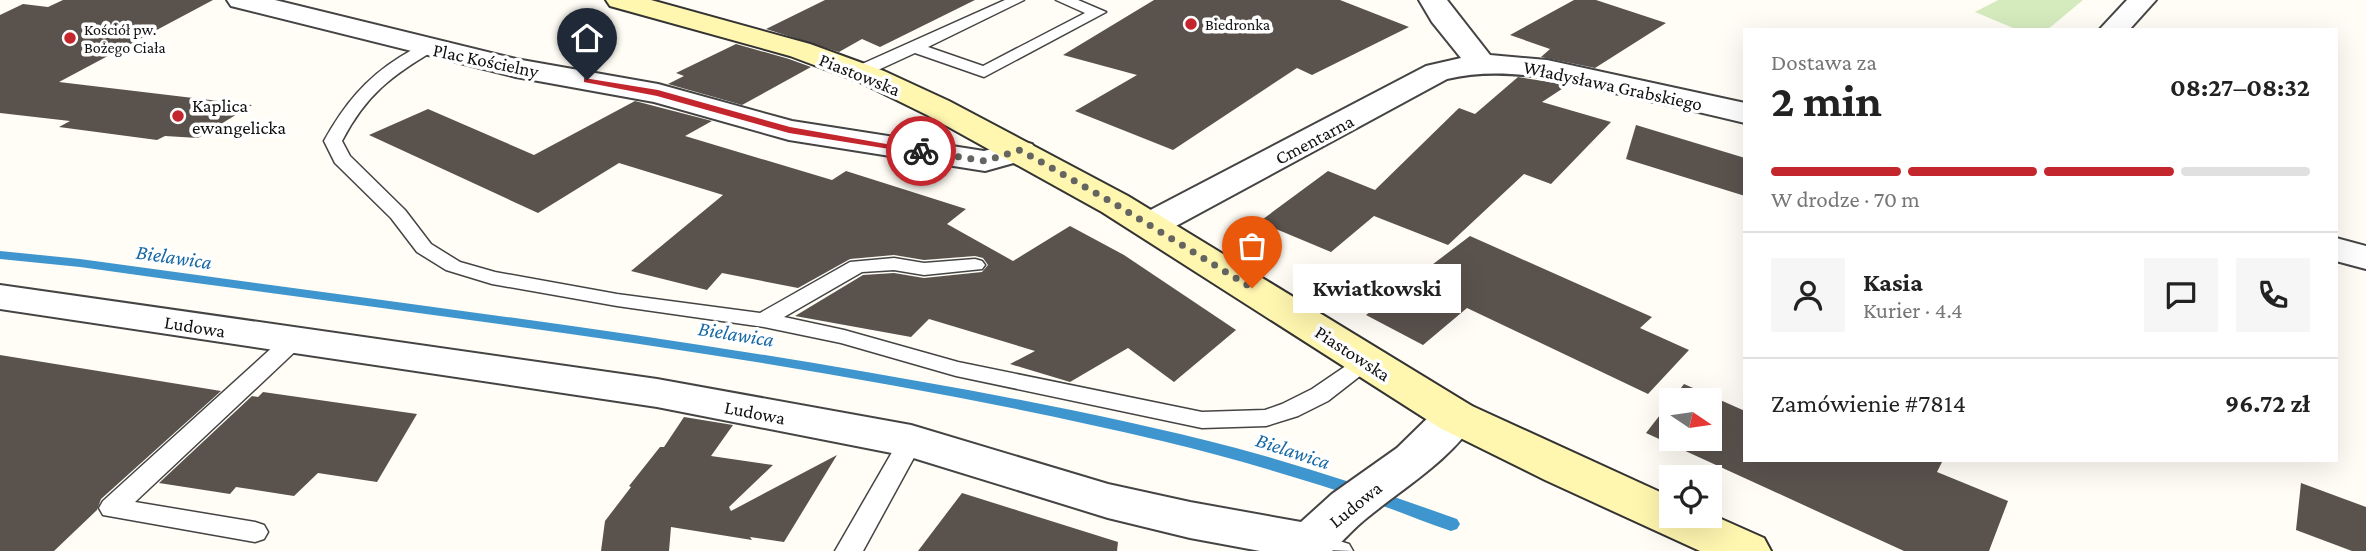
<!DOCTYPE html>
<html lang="pl">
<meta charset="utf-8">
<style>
:root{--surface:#fff;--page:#f6f6f6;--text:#222;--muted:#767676;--line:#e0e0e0;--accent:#c4262e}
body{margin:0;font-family:"Crimson Pro",serif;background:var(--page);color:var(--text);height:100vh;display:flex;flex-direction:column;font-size:26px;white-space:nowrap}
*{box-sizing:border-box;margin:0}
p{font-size:23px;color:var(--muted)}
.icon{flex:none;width:38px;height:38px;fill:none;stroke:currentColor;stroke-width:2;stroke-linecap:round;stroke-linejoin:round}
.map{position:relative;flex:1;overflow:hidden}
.drawer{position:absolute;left:1743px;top:28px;width:595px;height:434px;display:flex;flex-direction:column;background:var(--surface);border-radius:0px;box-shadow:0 7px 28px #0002}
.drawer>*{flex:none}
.needle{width:46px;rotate:103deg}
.tools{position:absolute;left:1659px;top:388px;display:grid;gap:14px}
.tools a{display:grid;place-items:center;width:63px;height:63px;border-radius:0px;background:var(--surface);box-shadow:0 7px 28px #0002;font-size:35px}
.pin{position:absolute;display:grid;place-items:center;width:60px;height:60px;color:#fff;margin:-72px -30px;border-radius:50% 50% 50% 0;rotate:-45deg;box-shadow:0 0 7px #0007}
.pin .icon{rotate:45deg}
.courier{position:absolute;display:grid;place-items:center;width:70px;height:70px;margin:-35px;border:5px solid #c4262e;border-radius:50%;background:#fff;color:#222;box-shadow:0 2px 9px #0007}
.bubble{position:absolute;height:49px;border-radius:0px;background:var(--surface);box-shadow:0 7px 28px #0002;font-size:23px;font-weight:700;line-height:49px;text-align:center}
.overview em{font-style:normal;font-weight:700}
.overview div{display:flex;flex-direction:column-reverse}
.overview{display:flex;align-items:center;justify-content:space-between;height:119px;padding:0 28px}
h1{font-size:46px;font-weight:700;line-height:52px}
.bar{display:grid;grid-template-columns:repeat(4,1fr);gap:10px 7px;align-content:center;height:84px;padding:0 28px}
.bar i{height:9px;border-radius:5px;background:var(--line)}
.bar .on{background:var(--accent)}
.bar p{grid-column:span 4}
.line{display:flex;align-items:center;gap:18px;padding:0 28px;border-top:2px solid var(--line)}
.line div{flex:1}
.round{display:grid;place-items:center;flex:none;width:74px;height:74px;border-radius:0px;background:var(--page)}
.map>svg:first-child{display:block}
.green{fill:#d5ebbd}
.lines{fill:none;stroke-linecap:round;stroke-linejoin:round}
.stream{fill:#3f96cf;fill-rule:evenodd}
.building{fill:#5a524d;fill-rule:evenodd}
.service-casing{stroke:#444;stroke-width:3}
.minor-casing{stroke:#444;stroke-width:4}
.secondary-casing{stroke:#333;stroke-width:4}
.service{fill:#fff;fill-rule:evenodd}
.minor{fill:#fff;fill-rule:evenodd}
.secondary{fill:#fff6b0;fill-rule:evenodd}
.route{fill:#c4262e}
.done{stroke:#646461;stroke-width:7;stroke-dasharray:0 12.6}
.poi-dot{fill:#c4262e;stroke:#fff;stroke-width:2.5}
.labels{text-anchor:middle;stroke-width:7;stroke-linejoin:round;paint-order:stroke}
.far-poi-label{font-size:16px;fill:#111;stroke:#fff;text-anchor:start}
.street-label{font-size:19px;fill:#111;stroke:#fff}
.poi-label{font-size:19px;fill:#111;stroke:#fff;text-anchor:start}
.water-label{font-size:21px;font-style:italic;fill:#1768a6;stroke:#fff}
</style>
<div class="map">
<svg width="2366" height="551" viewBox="0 0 2366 551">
<rect width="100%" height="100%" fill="#fffdf5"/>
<polygon class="green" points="1998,0 2083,0 2047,30 2018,30 1975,12"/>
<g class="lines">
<path class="stream" d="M0,251l80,8c245,34 490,64 734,104 141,24 283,49 422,85 75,20 148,45 221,71l3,5 -3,5 -6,2c-27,-9 -53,-20 -79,-29 -69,-23 -139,-44 -210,-61 -355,-84 -721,-123 -1082,-174l-80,-8z"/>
</g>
<g class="building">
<polygon points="63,0 213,0 59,82 252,105 198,138 165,136 157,140 59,127 70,121 0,113 0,15 23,4 48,7"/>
<polygon points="825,0 975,0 880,47 862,39 839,52 766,29"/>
<polygon points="1154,0 1340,0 1409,27 1312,75 1297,68 1173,150 1075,111 1137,75 1063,55"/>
<polygon points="1574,0 1596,0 1666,23 1595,68 1541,57 1550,49 1510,35"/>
<polygon points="736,44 789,59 811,67 742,105 668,84 684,76 676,73"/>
<polygon points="1518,77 1568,85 1542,102 1611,122 1551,184 1524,174 1448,245 1374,216 1331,252 1259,222 1328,171 1375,190 1459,108 1475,114"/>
<polygon points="635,101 712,121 685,136 832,180 846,171 966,209 947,224 1013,261 1070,226 1124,255 1236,330 1174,382 1128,348 1070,382 1010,364 1035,351 929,319 911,337 795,316 863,275 894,273 924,278 982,272 988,265 983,258 975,256 924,260 894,255 850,259 798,288 722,273 707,290 631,271 723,195 619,163 538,213 369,135 428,109 534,155"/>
<polygon points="1636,125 1745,158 1745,196 1626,159"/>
<polygon points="1470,236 1652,317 1640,328 1689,350 1648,394 1467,308 1423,345 1366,315"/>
<polygon points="0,355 221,391 101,499 97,510 54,551 0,551"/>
<path d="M1684,384l61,27v49h198l-6,12 71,29 -19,50h-85l-258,-118zM1671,401h39v38h-39z"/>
<polygon points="263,392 417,414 377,482 318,473 294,496 236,487 230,494 159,483 252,396 258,397"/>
<polygon points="684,417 733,425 711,456 773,465 729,507 731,511 837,455 784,542 750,537 752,540 671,527 669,551 601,551 605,521 631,487 629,486 660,447 664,447"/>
<polygon points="2301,483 2366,507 2366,551 2352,551 2296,530"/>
<polygon points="962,493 1118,542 1117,551 918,551"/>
</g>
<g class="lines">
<defs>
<g id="service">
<polygon points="1005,0 1024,0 928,47 983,66 1085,13 1056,0 1078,0 1106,12 984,77 915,53 865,76 859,77 851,72 853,68"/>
<path d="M429,42l6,2 2,3 -2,3c-44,26 -69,45 -93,91l8,15 55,54 26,34 29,18 35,10 122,22 143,19 90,-51 44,-4 30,5 51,-4 7,2 3,4 -3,4 -58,6 -30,-5 -32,2 -78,45 60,13 114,32 244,50 63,-2 17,-6 30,-15 47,-32 8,-2 8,2 3,5 -50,39 -30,15 -32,10 -64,2 -246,-52 -115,-33 -77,-16 -147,-21 -125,-22 -46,-14 -29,-18 -26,-34 -56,-55 -11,-22c20,-36 41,-62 76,-84 9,-5 19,-12 29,-15z"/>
<polygon points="294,333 302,335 305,340 302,345 135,502 255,522 264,525 268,532 264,539 255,542 103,515 99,508 103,501 286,335"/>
<polygon points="911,433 920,435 923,441 863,551 835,551 902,435"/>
<polygon points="1310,532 1349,544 1353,551 1301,549 1297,542 1301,535"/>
</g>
<g id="minor">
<polygon points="227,0 275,0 516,59 658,84 792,121 984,151 1020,141 1032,144 1037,151 1032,158 985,171 789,140 654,102 516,77 231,6"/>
<path d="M1419,0h28l43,55 57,5 198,43v20c-41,-10 -81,-19 -122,-28 -57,-14 -117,-30 -176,-16l-284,154 -13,3 -13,-3 -5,-8 5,-8 289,-151 35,-8 -29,-36z"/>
<polygon points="2127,0 2156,0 2129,30 2099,30"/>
<polygon points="2336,238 2366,246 2366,269 2336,261"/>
<path d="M0,285l657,94 254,46 197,59 82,18 111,20 31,-28 65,-46 43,-42 16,-4 16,4 6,11c-26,42 -72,69 -110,100 -13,10 -24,23 -36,34h-72l-70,-13 -82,-20 -201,-62 -250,-49 -657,-98z"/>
</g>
<polygon id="secondary" points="606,0 651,0 810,44 884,71 949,101 1128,196 1472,406 1671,497 1671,516 1710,514 1764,538 1771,551 1700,551 1545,480 1440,428 1102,212 927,115 862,83 790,56 610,6"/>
</defs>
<use href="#service" class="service-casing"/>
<use href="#minor" class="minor-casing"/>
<use href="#secondary" class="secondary-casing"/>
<use href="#service" class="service"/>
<use href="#minor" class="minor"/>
<use href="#secondary" class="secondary"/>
</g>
<polygon class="route" points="584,78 658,90 790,127 926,151 921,154 789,133 657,96 584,82"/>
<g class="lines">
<polyline class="done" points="921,151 985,161 1020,150 1115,204 1252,288"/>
</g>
<g class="poi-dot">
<circle cx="1191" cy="24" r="7"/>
<circle cx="70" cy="38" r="7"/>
<circle cx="178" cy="116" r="7"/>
</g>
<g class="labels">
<g class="far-poi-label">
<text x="1205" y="30">Biedronka</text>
<text x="84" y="35">Kościół pw.<tspan x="84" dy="18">Bożego Ciała</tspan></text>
</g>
<g class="street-label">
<text transform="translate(486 60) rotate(12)" y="7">Plac Kościelny</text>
<text transform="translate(860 74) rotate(22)" y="7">Piastowska</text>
<text transform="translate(1613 85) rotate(12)" y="7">Władysława Grabskiego</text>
<text transform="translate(1314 139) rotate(-28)" y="7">Cmentarna</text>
<text transform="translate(195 326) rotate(9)" y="7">Ludowa</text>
<text transform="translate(1353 353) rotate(33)" y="7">Piastowska</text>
<text transform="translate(755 412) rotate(11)" y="7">Ludowa</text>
<text transform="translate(1355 504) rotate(-39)" y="7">Ludowa</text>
</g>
<g class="poi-label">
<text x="192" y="112">Kaplica<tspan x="192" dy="22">ewangelicka</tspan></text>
</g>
<g class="water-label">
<text transform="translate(174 257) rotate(8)" y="7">Bielawica</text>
<text transform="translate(736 334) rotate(9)" y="7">Bielawica</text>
<text transform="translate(1293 451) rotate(18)" y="7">Bielawica</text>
</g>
</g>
</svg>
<div class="tools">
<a><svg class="needle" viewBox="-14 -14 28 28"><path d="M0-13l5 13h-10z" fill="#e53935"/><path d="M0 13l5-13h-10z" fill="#767676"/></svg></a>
<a><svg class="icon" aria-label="locate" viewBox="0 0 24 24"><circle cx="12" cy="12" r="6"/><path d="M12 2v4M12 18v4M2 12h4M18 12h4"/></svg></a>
</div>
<div class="pin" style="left:1252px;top:288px;background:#ea580c"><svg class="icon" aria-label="bag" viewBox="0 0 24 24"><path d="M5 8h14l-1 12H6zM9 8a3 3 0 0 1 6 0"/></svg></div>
<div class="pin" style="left:587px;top:80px;background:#1f2937"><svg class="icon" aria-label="home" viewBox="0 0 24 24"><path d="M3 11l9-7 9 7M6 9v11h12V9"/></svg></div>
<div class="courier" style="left:921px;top:151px"><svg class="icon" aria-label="bike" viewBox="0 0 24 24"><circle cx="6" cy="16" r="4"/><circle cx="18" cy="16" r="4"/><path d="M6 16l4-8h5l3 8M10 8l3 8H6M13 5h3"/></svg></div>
<div class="bubble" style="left:1293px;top:264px;width:168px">Kwiatkowski</div>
<section class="drawer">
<div class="overview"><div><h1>2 min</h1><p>Dostawa za</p></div><em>08:27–08:32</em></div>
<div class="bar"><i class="on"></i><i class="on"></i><i class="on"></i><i></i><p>W drodze · 70 m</p></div>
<div class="line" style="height:126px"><a class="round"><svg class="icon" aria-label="person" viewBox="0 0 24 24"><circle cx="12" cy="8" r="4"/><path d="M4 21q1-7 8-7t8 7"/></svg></a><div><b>Kasia</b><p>Kurier · 4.4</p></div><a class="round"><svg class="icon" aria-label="chat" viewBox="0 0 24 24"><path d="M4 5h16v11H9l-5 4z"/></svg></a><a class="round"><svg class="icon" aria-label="phone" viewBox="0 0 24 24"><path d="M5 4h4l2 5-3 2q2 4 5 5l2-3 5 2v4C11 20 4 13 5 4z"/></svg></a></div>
<div class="line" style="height:91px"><div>Zamówienie #7814</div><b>96.72 zł</b></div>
</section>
</div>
